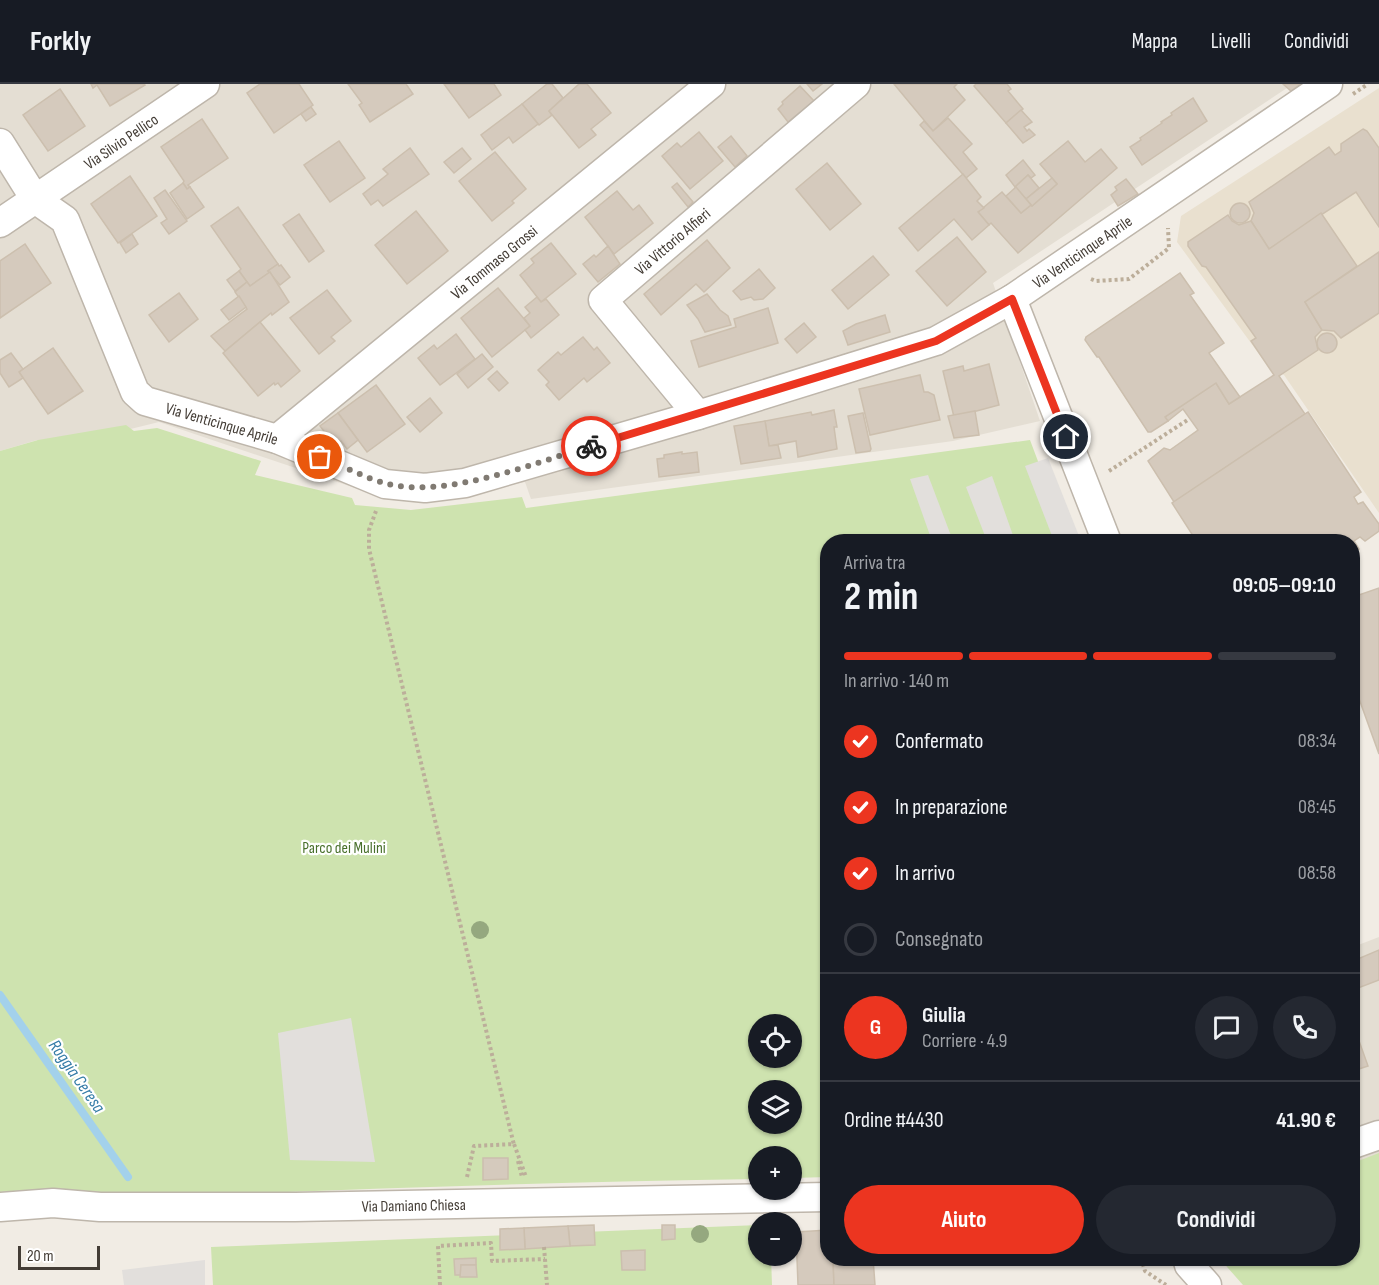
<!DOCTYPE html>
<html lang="it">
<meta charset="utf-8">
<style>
:root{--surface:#171b24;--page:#242831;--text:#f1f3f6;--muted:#9ea1a6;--line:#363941;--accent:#ec3520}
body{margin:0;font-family:"Sofia Sans Condensed",sans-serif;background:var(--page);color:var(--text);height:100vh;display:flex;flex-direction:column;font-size:22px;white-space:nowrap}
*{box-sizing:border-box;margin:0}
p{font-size:20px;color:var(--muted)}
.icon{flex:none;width:33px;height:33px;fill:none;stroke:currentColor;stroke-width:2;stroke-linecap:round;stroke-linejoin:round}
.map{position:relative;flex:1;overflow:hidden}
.side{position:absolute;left:820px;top:450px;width:540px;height:732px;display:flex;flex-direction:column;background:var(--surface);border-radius:24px;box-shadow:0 2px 4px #0004}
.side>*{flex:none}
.fabs{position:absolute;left:748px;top:930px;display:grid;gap:12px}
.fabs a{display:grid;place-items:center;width:54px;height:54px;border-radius:50%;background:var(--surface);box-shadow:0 2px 4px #0004;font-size:30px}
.scale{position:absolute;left:18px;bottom:15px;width:82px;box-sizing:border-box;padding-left:6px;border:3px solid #433c35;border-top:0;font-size:16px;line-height:21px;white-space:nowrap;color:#433c35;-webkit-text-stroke:4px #fff;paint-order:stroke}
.pin{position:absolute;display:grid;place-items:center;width:51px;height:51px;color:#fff;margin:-26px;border:3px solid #fff;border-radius:50%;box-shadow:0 2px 6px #0007}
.courier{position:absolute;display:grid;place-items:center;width:60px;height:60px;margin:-30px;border:4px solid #ec3520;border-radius:50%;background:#fff;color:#222;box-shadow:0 2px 8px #0007}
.summary em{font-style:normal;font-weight:700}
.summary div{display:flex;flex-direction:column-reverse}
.summary{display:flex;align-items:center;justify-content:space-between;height:102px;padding:0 24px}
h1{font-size:39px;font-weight:700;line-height:45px}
.bar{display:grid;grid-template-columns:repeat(4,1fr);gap:9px 6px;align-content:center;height:72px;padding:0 24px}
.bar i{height:8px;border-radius:4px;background:var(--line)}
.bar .selected{background:var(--accent)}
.bar p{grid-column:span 4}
.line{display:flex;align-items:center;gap:15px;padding:0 24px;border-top:2px solid var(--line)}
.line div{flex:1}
.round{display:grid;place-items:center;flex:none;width:63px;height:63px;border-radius:32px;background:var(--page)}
ol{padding:0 24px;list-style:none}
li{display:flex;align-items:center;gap:18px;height:66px}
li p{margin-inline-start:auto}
li .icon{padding:6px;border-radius:50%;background:var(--accent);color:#fff;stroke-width:4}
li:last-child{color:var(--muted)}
li i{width:33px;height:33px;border:3px solid var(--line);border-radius:50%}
.button{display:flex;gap:12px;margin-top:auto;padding:12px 24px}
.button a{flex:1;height:69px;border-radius:36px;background:var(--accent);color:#fff;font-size:24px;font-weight:700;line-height:69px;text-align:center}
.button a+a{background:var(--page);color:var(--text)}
header{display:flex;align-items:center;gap:36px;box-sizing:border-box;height:84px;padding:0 30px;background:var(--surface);border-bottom:2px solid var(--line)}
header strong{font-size:28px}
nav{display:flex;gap:33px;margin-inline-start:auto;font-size:21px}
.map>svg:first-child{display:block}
.residential{fill:#e4ded3}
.education{fill:#e9e0cf}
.green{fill:#cee3af;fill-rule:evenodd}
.parking{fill:#e2dfdc}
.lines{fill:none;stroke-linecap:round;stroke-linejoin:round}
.stream{stroke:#a3d1eb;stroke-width:8}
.building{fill:#d5cabd;stroke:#ccbfae;stroke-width:1.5}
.street-casing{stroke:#beb6ab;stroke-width:31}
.path{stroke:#bcae9a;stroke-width:4;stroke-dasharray:3 3;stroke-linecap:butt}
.street{stroke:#fff;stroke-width:28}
.tree{fill:#95a87f}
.done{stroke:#807a72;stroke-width:6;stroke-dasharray:0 10.8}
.route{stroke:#ec3520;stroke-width:8}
.labels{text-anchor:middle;stroke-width:4.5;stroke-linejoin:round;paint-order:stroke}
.street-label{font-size:16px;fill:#433c35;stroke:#fff}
.park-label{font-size:16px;fill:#49702c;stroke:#fff}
.water-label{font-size:18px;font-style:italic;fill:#357ca7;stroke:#fff}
</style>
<header>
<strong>Forkly</strong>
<nav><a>Mappa</a><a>Livelli</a><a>Condividi</a></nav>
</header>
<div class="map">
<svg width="1379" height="1201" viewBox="0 0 1379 1201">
<rect width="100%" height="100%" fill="#f1ece4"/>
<g class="residential">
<polygon points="0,0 1293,0 993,199 1040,337 953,357 531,415 525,398 454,413 367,408 159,338 45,366 37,356 0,367"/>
<polygon points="1379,853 1379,1201 1353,1174 1353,863"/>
</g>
<polygon class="education" points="1379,4 1379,429 1284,291 1270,285 1177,158 1181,132"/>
<g class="green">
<path d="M126,341l8,6 23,-3 104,33 -6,14 97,23 3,7 56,5 111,-13 4,11 504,-68 38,101 -240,1v635l-36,1v-22h-33v23c-202,3 -403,10 -605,18 -51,2 -103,-10 -154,-5v-741l38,-11zM759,940h33v34h-33zM759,1006h33v34h-33z"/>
<polygon points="1379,1069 1379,1201 1243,1201 1220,1175 1353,1174 1353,1079"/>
<polygon points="759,1141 759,1172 771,1172 772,1201 213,1201 211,1163"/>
</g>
<g class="parking">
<polygon points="1048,374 1081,457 1054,457 1025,382"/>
<polygon points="928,391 953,457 932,457 910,395"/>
<polygon points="992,392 1015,457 987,457 966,403"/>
<polygon points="351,934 375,1078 290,1076 278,949"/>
<polygon points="205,1176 205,1201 124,1201 122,1186"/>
</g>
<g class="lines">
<polyline class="stream" points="0,911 128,1093"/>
</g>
<g class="building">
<polygon points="91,0 144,0 145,1 110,22 97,1 93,4"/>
<polygon points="260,0 299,0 313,21 274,49 247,9"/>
<polygon points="348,0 406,0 413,10 370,38 359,21 362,19"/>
<polygon points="444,0 494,0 501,11 469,34"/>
<polygon points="547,0 552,0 563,14 549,27 552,31 539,41 522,20"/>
<polygon points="579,0 587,0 611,29 591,45 596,51 579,64 549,27"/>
<polygon points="807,0 822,0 813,7"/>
<polygon points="894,0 957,0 954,3 965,16 933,47"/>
<polygon points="976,0 1007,0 1011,5 1008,7 1023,25 1006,39 974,2"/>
<polygon points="1283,0 1301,0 1291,7"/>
<polygon points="800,2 814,17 788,38 778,25 783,20 782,18"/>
<polygon points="60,5 85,42 48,67 23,31"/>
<polygon points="1193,14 1207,37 1142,81 1130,63 1141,56 1140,54 1162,39 1161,38 1172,31 1171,29"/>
<polygon points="522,20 538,40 513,59 509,53 492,66 481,51"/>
<polygon points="311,23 316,30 306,37 301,30"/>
<polygon points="1021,26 1032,38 1024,43 1027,47 1029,45 1035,51 1023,59 1006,39"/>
<polygon points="948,34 972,60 963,68 977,85 966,94 920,41 924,37 933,47"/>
<polygon points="202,35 228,74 188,101 190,103 187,105 183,99 184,97 161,63"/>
<polygon points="1363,45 1367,47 1379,64 1379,143 1356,108 1269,165 1251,137 1254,129 1249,118 1329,63 1335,71 1341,67 1341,60"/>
<polygon points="699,48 723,77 690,105 662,72 677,59 681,63"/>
<polygon points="731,52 747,72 735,83 718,63"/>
<polygon points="339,57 365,94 330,118 304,81"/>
<polygon points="1068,57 1085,78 1101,65 1117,84 1018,169 991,139 989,141 978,128 1002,108 1021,129 1031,121 1032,122 1057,100 1040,80"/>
<polygon points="410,64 429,90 383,122 378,116 371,121 363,110 388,90 383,85"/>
<polygon points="462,64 471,75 454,89 444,78"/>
<polygon points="495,68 526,105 512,117 514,119 492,137 459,97"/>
<polygon points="1023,76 1035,91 1031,94 1028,91 1015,103 1006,91"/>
<polygon points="827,79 861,120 830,146 796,105"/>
<polygon points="963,90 981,113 977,117 984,124 978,128 989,141 972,156 954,135 918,167 899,144"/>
<polygon points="1028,91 1039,104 1026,115 1015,103"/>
<polygon points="130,92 157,132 118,159 91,120"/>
<polygon points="1052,94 1057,100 1032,122 1026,115"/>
<polygon points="1126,95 1138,110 1118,122 1111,111 1117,106 1115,103"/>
<polygon points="183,99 187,105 190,103 204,123 187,135 170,109"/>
<polygon points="677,99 693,118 688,123 672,103"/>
<polygon points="1016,103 1031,121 1021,129 1006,112"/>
<polygon points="165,106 187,137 169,150 161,139 167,135 154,114"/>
<polygon points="617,107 633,126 639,121 653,139 614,170 585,133"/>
<circle cx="1240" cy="129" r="10"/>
<polygon points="238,123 278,180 268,187 270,188 250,202 239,187 241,185 211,142"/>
<polygon points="416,127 448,167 407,200 375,161"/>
<polygon points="1321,129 1357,182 1305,218 1322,246 1315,253 1318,266 1279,292 1305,330 1174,418 1148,377 1164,364 1170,366 1198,346 1183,325 1168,337 1165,333 1216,299 1229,320 1274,291 1251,257 1256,254 1206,183 1202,182 1188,162 1188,158 1228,131 1232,137 1239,141 1251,137 1269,165"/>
<polygon points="299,130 324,167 309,178 283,141"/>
<polygon points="132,150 138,160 126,169 120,159"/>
<polygon points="957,153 986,188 947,222 916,187"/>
<polygon points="707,156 730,184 704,208 696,200 661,231 644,210"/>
<polygon points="551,159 576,190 541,218 520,191 534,179 531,175"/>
<polygon points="25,160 51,199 0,234 0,177"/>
<polygon points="608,162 620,180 598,198 583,180 594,171 596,173"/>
<polygon points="1379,168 1379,229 1341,254 1334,247 1322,246 1305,218"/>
<polygon points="873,172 889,191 848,225 832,206"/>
<polygon points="278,180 279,182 281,181 290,193 280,201 268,187"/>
<polygon points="759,185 775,204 763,215 754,216 751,213 741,216 733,207"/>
<polygon points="239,187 247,198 235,207 227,196"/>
<polygon points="270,188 289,218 272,231 271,229 225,267 211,252 247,225 235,208 247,198 250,202"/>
<polygon points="1180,189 1194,209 1190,211 1224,259 1209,269 1240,313 1229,320 1216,299 1165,333 1168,337 1151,348 1148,348 1099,273 1097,273 1085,256 1086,253"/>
<polygon points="498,204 530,242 492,273 461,234"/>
<polygon points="327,206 351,237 331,253 335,257 319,270 290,234"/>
<polygon points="179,209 198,235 169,258 149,231"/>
<polygon points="707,210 720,226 728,232 731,241 705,248 698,235 687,221"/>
<polygon points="239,212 246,223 229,236 221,226"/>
<polygon points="537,213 541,218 546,215 559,231 531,254 525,246 530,242 524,234 530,229 525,223"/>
<polygon points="768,224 778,259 699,283 691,257 736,243 734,235"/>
<polygon points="885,231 890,248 848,261 843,247 856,240"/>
<polygon points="260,238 300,287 281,303 278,299 275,301 274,299 258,312 223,269"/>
<polygon points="804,239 816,253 797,269 785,255"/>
<circle cx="1327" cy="259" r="10"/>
<polygon points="456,250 475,275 440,301 418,274 434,261 437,265"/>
<polygon points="583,253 594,266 597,263 610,279 587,298 584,294 559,316 546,301 549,298 538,286 558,268 561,271"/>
<polygon points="53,264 83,307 48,330 19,288"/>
<polygon points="11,269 23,285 19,288 23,294 9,303 0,289 0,276"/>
<polygon points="482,270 493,283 468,304 457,290"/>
<polygon points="989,280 999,321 954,333 943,287 963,282 964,287"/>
<polygon points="497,287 508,299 499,307 488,295"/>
<polygon points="920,291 924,308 928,308 934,311 940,336 870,351 859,305"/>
<polygon points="376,301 405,340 367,368 338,329"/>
<polygon points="430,314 442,329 420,348 407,333"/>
<polygon points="834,326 837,343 834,343 837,365 798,373 796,357 769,362 765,337 811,328 812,331"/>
<polygon points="975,327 979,351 954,354 948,332"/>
<polygon points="1308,328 1361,408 1354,413 1358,420 1363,418 1379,440 1379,447 1365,457 1360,453 1354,457 1359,465 1353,469 1353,458 1197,458 1172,419"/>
<polygon points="338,329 358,356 347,365 341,357 335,362 320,342"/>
<polygon points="863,329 871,365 870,367 856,369 848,332"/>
<polygon points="765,337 769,362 778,361 781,374 741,380 734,342"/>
<polygon points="682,368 682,370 697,368 699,388 659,393 657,375 664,374 664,371"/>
<polygon points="1379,504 1379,670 1353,598 1353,513"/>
<polygon points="1379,866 1379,896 1353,906 1353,877"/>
<polygon points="1353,940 1368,982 1353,987"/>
<polygon points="483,1074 508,1074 508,1095 483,1096"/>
<polygon points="594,1141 595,1161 570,1162 568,1142"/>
<polygon points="662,1141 675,1141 675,1155 662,1156"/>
<polygon points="568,1142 570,1162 525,1165 524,1144"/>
<polygon points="524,1144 525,1165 500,1166 500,1145"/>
<polygon points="828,1146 828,1174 833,1174 834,1201 798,1201 796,1148"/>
<polygon points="645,1166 645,1186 622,1186 621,1167"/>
<polygon points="476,1174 476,1181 461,1181 462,1191 455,1191 454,1175"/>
<polygon points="833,1174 873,1174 875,1201 834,1201"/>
<polygon points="461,1181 476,1181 477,1193 460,1193"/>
</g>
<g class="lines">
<defs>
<g id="street">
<path id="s1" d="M0,59l35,56 30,21 70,172 10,9 132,38 108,45 40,4 40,-5 233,-68 238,-74 76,-42 316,-215"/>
<path id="s2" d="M0,139l205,-139"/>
<polyline points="1012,215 1107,458"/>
<path id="s3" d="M698,331l-95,-115 253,-216"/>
<path id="s4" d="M277,355l434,-355"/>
<polyline points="1353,1060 1379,1051"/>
<path id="s5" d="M0,1123l53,-4 47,4h195l533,-10"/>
<polyline points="1187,1174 1189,1181 1207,1201"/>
</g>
</defs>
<use href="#street" class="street-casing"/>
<g class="path">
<polyline points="1353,10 1368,0"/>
<polyline points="1091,195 1096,197 1129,195 1169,164 1168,144"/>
<polyline points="1109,387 1189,335"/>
<polyline points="376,427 369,446 369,465 514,1061"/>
<polyline points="518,1077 522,1093"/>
<polyline points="467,1093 474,1062 514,1060 526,1093"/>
<polyline points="544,1163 547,1201"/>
<polyline points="1141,1174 1145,1187 1166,1201"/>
<polyline points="440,1201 438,1162 491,1159 492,1177 545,1175"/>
</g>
<use href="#street" class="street"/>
</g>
<g class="tree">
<circle cx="480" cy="846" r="9"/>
<circle cx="700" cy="1150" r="9"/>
</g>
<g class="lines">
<path class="done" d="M320,373c21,8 43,20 64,26 59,17 150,-20 207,-37"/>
<polyline class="route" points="591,362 936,257 1012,215 1066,353"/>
</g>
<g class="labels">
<g class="street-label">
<text dy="6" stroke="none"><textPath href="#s2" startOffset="146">Via Silvio Pellico</textPath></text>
<text dy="6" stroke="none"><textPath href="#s3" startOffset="240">Via Vittorio Alfieri</textPath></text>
<text dy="6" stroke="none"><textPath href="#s1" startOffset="1300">Via Venticinque Aprile</textPath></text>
<text dy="6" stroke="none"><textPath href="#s4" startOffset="280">Via Tommaso Grossi</textPath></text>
<text dy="6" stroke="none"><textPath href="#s1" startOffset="382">Via Venticinque Aprile</textPath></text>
<text dy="6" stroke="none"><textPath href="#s5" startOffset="414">Via Damiano Chiesa</textPath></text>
</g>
<g class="park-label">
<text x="344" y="769">Parco dei Mulini</text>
</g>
<g class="water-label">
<text transform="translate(77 992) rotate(55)" y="6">Roggia Ceresa</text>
</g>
</g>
</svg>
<div class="fabs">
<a><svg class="icon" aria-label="locate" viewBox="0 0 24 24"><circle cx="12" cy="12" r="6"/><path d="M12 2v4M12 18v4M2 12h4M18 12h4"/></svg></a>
<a><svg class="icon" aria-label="layers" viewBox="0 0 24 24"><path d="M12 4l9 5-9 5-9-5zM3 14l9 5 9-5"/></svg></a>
<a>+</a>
<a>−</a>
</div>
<div class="scale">20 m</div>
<div class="pin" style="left:320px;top:373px;background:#ea580c"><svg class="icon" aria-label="bag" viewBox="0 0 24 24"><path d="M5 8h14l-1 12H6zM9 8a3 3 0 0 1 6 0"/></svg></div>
<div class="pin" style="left:1066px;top:353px;background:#1f2937"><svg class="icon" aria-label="home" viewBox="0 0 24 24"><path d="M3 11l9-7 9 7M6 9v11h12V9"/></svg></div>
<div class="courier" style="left:591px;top:362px"><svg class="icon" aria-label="bike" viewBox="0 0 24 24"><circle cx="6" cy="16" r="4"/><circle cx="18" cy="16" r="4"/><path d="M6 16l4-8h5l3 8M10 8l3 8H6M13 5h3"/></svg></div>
<section class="side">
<div class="summary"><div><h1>2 min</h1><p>Arriva tra</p></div><em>09:05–09:10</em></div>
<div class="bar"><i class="selected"></i><i class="selected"></i><i class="selected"></i><i></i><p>In arrivo · 140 m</p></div>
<ol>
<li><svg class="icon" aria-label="check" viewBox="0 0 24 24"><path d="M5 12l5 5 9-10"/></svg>Confermato<p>08:34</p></li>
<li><svg class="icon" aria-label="check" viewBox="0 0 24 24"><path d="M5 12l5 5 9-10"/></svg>In preparazione<p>08:45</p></li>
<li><svg class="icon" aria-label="check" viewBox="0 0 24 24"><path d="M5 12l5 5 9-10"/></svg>In arrivo<p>08:58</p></li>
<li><i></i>Consegnato</li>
</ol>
<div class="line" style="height:108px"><b class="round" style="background:var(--accent);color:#fff">G</b><div><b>Giulia</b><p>Corriere · 4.9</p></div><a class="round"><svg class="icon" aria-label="chat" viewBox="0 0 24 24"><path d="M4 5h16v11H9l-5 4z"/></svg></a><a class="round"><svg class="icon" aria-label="phone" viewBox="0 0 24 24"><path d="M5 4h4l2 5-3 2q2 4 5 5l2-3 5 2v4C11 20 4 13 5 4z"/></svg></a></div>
<div class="line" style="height:78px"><div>Ordine #4430</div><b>41.90 €</b></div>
<div class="button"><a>Aiuto</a><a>Condividi</a></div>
</section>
</div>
